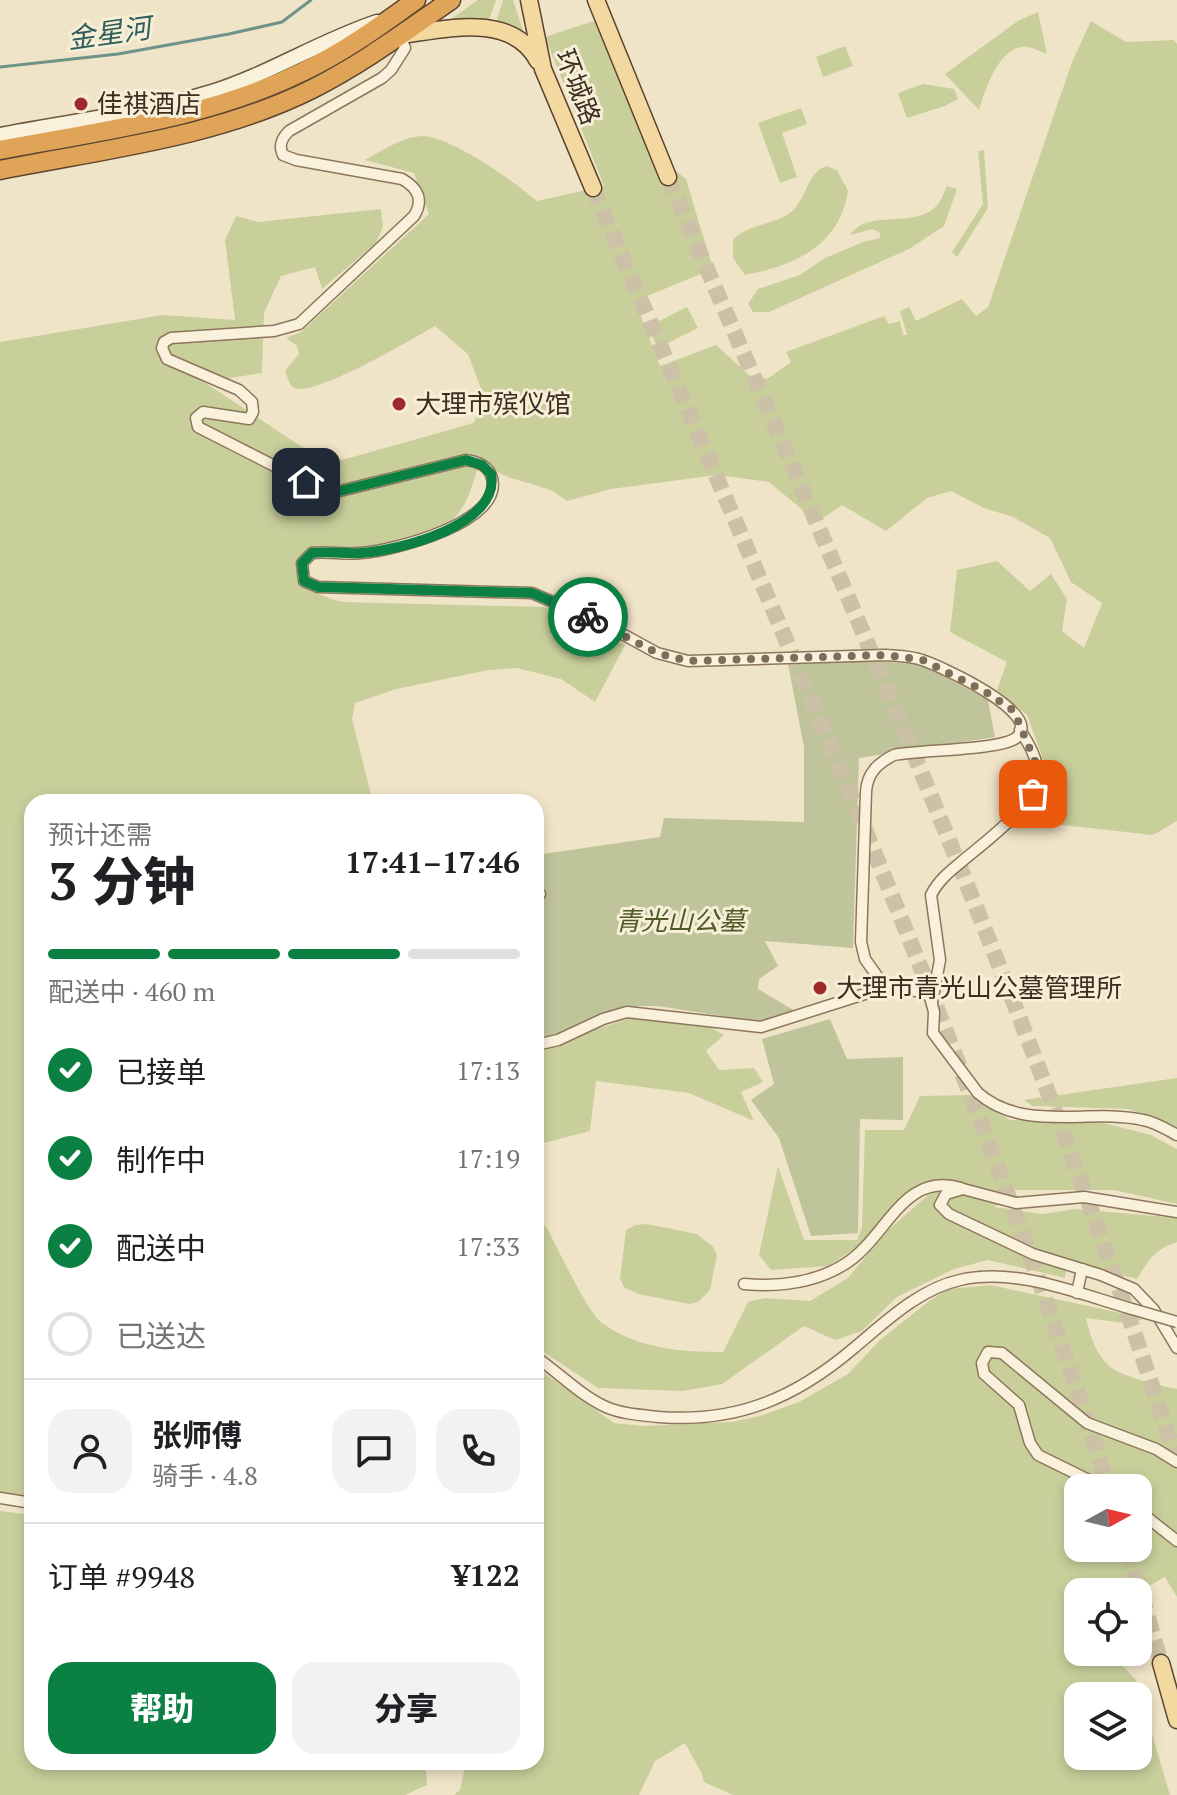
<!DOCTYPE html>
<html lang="zh">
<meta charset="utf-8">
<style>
:root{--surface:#fff;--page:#f2f2f2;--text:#202124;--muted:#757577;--line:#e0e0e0;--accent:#0b8043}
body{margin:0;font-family:"PT Serif","Noto Sans SC",serif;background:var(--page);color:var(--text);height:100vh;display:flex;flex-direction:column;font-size:30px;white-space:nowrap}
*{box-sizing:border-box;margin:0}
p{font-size:26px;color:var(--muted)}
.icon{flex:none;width:44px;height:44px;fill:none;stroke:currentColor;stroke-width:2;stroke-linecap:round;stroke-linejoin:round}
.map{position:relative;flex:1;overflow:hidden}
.details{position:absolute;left:24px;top:794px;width:520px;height:976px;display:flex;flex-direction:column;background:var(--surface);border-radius:24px;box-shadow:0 4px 12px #0003}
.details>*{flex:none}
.needle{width:52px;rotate:82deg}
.buttons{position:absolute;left:1064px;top:1474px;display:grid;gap:16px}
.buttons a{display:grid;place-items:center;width:88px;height:88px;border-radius:16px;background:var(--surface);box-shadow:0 4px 12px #0003;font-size:40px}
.pin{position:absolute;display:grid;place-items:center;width:68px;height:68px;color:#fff;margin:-34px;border-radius:16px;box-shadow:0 4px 12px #0006}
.courier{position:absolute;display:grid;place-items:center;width:80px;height:80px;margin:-40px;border:6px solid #0b8043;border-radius:50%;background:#fff;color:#222;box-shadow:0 2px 10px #0007}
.headline em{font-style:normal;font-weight:800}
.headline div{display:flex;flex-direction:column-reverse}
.headline{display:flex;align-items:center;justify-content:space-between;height:136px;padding:0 24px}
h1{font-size:52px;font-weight:800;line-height:60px}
.bar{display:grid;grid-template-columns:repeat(4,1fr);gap:12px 8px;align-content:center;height:96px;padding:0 24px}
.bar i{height:10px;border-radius:6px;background:var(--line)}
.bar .on{background:var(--accent)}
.bar p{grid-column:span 4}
.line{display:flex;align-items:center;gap:20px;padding:0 24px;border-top:2px solid var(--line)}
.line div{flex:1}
.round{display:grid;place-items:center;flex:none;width:84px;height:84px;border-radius:24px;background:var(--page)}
ol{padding:0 24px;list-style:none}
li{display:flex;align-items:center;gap:24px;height:88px}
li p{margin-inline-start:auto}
li .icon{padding:8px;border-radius:50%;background:var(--accent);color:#fff;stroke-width:4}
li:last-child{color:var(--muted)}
li i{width:44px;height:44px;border:4px solid var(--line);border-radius:50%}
.cta{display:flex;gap:16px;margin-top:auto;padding:16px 24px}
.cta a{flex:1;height:92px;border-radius:24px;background:var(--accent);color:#fff;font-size:32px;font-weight:800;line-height:92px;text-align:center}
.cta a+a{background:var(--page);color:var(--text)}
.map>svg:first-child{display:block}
.green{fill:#c9cf9b;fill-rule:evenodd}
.cemetery{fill:#bfc49a}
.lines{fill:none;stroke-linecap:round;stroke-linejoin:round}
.stream{stroke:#6f938a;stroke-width:3}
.primary-tunnel{stroke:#ccc0a6;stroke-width:16;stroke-dasharray:16 8;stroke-linecap:butt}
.street-casing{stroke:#8d765c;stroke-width:13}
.secondary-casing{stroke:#6f573f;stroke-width:17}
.primary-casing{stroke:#5b4430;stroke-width:19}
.highway-casing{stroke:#5b4430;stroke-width:21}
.street{stroke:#faf1dc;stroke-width:10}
.secondary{stroke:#faf1dc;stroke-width:14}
.primary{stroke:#f3d9a0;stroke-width:16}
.highway{stroke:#e0a458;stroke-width:18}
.street-bridge-casing{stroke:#8d765c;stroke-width:13;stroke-linecap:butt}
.street-bridge{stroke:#faf1dc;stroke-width:10}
.done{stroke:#7c6e5b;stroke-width:8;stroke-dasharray:0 14.4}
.route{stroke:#0b8043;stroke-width:10}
.poi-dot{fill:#9e2a2b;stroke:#f7eed8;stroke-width:3}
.labels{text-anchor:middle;stroke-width:6;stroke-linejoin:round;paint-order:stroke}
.street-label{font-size:26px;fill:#3d2e20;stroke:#f7eed8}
.poi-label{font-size:26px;fill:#3d2e20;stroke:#f7eed8;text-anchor:start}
.park-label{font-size:26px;font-style:italic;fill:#4d5a26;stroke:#f7eed8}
.water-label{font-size:28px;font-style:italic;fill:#2f5d5a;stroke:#f7eed8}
</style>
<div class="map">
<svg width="1177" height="1795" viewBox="0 0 1177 1795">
<rect width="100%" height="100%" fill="#f0e4c8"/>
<g class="green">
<polygon points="478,0 496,0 489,20 450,20"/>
<polygon points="503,0 513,0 525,36 496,22"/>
<path d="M1038,12l9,42c-6,-2 -13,-6 -19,-7 -28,-4 -43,43 -49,63l-34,-36 73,-53z"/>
<path d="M597,20l66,161 14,-9 9,7 27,90 -78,32 25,65 56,-21 33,30 18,4 24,-17 -5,-10 98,-36 5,8 11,-3 3,14h4l-7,-24 9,-4 7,14 46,-22 14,17 12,-9 84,-245 19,-41 35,21 48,-2 3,4v777l-24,14 -118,-13 -6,-10 16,-31 -2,-22 -16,-44 -30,-25 10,-28 -57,-30 7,-62 40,-9 33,30 21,-17 16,25 -5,32 22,17 18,-45 -31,-21 -21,-44 -37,-21 -29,-9 -33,-17 -24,7 -41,33 -44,-26 -25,17 -48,-40 -52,-7 -106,14 -44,12 -16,-11 -43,-13 -29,-14c-6,19 -10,41 -26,56 -34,32 -102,32 -145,33l-7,29c11,13 25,16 41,21l202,5 43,16 38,22 -30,57 -34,-23 -44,-11 -28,2 -93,19 -41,14 -3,16 21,83h-341v697l-32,-5v-1152l163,-27 72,5 -10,-80 11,-24 22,6 123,-13 2,18 -7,16 -54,46 -7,-22 -34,9 -17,37 -2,60 -58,9 98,65 40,13 132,-37 9,-29 -15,-40 -33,-28c-23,13 -120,71 -141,62 -5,-3 -7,-12 -9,-17l14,-17 -2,-8 -11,-8 15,-6 128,-118 -15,-41 -49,-13c16,-9 39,-24 58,-24 29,1 92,46 114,65l67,-15 -59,-149z"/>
<polygon points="845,46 853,66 823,77 816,57"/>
<polygon points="923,84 954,89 958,99 945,106 907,118 898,93"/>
<polygon points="801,108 807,124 782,133 797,177 780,183 758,123"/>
<polygon points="984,150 988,208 957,257 952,252 983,204 978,151"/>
<path d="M826,166l11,4 11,21c-9,55 -52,74 -103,84l-12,-17v-18c16,-17 40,-14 58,-28 16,-13 15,-38 35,-46z"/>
<path d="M947,186l10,3 -13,37 -35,23 -140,63h-16l-5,-8 10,-15 42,-14 25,-17 38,-16 17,-4v-5l-7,-4 -23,6c19,-28 66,-4 88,-31 4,-5 6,-12 9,-18z"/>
<polygon points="687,307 698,328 658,348 647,327"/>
<polygon points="643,1014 703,1023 724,1035 706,1051 719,1070 754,1068 763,1082 741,1092 754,1121 689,1093 596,1081 590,1131 536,1145 536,1045 557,1042"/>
<polygon points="1177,1078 1177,1127 1129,1109 1032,1106 1024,1100"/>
<path d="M970,1095l40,25 85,1 56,14 26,14v55l-63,-14h-103l-16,17 47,7 35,-5 100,9v24c-21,6 -29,19 -40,37l-70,-17 -2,16 -77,-18 -34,9 -57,28 -35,34 -27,9 -31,-14 -82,58 -39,7 -85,-3 -62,-41v-122l10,1c10,19 42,87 56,97 35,26 80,29 121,29l25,-50 17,-4 45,3 38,-23 39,-47 41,-36 -18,-5 -48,54 -34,22 -57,4 -12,-15 19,-89 26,74h53l5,-13 3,-97h39l16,-34z"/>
<polygon points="647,1224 697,1234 713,1247 717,1255 710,1290 698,1302 689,1304 638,1294 624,1287 620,1279 626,1230 636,1225"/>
<path d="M990,1285l154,33 -12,6 -46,-6c4,16 8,32 20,45 11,13 54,23 71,26v208l-12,-20 -27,15h-60v60h32l26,28 34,115h-437l-29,-13 -2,-8 -17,-31 -30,18 -16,34h-185l6,-5 6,-28h70v-395l78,56 30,3 88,-4 28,-6 39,-14 49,-28 32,-34 49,-39 20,-12zM1078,1488h60v60h-60zM1078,1696h60v60h-60z"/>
<polygon points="0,1511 32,1515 32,1762 425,1762 427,1785 405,1795 0,1795"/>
</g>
<g class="cemetery">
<polygon points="862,660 926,665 988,700 995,737 859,758 853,948 765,941 778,966 759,979 758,989 795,1011 760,1022 658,1006 634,1006 570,1036 536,1041 536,855 660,837 664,818 804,822 804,747 788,664"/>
<polygon points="830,1019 847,1059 903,1057 903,1120 860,1119 858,1233 811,1236 779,1138 751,1100 774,1084 762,1039"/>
</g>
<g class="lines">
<polyline class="stream" points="0,67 118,54 229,34 282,22 311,0"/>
<g class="primary-tunnel">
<path d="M668,177c43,103 88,204 132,307 137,321 272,646 377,979"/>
<path d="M593,188c182,429 374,855 516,1300"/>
<polyline points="1128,1548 1161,1663"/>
</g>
<defs>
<g id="street">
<path d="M400,35l5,13 -14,22 -9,8 -93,53c-7,7 -11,14 -6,24l13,5 106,19c16,9 22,21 12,37l-115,108 -25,7 -103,7 -7,4 -2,6 5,11 72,31 13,12 1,10 -4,7 -46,-7 -7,6 2,9 108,55 34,9 126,-31c9,1 21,5 25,15 18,47 -100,76 -130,78 -17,2 -33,-2 -49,0l-10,10 2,18 14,6 214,6 72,31 53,29 31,8 198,-6c12,1 25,1 36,5 16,5 125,54 94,78 -15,12 -97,12 -122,17 -16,8 -27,18 -28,37l-5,150 4,17 17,24 13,5 28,4 7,5 4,15 -1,21 45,60c46,40 111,15 165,27 12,2 23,9 34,15"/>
<polyline points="536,895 540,894"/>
<path d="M932,1002l8,-42 -9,-65c7,-14 18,-23 29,-32 22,-19 77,-58 78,-87 0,-17 -9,-32 -18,-46"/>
<polyline points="536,1045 558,1040 603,1019 627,1012 761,1027 890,986"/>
<polyline points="1177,1212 1084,1197 1016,1203 963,1189 946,1194 940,1205 949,1214 1033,1254 1101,1275 1134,1289 1154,1310 1177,1348"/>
<path d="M744,1284c34,3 71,-1 101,-20 42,-26 57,-93 116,-76"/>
<polyline points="1077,1293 1082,1269"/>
<path d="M536,1357c23,16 44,38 70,50 16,7 35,8 53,10 78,6 136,-19 195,-69 31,-26 65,-59 106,-68 57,-13 119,14 172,29"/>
<polyline points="1105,1488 1038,1455 1030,1443 1019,1405 984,1374 982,1363 988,1352 1002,1353 1087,1423 1156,1449 1177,1462"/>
<polyline points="0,1498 32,1503"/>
<polyline points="1138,1510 1177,1541"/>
</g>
<path id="secondary" d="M0,135c69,-13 146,-23 212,-43 57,-18 108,-51 165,-70"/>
<g id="primary">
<polyline points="529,0 543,69 593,188"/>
<polyline points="596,0 668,177"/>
<path d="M402,35c44,-6 110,-23 136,26"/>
<polyline points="1161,1663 1177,1720"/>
</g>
<g id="highway">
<path d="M0,150c101,-19 209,-32 302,-78 41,-19 78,-46 114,-72"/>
<path d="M0,170c105,-21 216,-33 312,-81 50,-25 94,-58 139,-89"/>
</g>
</defs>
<use href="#street" class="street-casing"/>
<use href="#secondary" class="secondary-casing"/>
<use href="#primary" class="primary-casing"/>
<use href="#highway" class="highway-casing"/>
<use href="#street" class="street"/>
<use href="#secondary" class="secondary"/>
<use href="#primary" class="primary"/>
<use href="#highway" class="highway"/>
<defs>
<polyline id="street-bridge" points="1132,1309 1177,1322"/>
</defs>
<use href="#street-bridge" class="street-bridge-casing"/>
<use href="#street-bridge" class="street-bridge"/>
</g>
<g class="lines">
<polyline class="done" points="588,617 657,653 688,661 886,655 923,660 986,692 1014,711 1036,764 1038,779 1033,794"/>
<path class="route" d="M306,482l34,9 126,-31 16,5 9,9c10,51 -93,77 -130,79 -17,1 -33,-2 -49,0l-10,10 2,18 14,6 214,6 56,24"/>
</g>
<g class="poi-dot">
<circle cx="81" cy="104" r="8"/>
<circle cx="399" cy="404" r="8"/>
<circle cx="820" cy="988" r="8"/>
</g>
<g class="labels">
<g class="street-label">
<text transform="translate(578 87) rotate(69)" y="9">环城路</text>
</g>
<g class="poi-label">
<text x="97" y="113">佳祺酒店</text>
<text x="415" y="413">大理市殡仪馆</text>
<text x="836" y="997">大理市青光山公墓管理所</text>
</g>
<g class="park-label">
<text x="680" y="930">青光山公墓</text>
</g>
<g class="water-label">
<text transform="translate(109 33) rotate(-8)" y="10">金星河</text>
</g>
</g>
</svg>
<div class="buttons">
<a><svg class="needle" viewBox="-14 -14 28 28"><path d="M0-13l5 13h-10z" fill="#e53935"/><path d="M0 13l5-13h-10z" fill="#757577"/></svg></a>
<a><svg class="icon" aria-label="locate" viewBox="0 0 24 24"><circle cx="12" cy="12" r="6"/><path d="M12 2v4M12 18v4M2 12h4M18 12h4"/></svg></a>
<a><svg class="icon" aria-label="layers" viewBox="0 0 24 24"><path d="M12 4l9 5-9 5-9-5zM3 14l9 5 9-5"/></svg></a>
</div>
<div class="pin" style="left:1033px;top:794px;background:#ea580c"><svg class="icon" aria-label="bag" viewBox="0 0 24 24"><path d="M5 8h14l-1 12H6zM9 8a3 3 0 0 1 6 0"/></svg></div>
<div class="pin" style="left:306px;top:482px;background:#1f2937"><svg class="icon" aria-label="home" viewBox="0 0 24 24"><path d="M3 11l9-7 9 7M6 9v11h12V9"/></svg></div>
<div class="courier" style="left:588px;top:617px"><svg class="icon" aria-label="bike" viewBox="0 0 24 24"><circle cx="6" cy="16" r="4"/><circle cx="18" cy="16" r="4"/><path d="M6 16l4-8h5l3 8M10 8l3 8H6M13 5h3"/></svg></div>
<section class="details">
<div class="headline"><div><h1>3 分钟</h1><p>预计还需</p></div><em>17:41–17:46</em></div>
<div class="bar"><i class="on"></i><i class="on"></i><i class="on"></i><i></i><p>配送中 · 460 m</p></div>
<ol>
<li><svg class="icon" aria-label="check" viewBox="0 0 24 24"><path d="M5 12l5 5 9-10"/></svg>已接单<p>17:13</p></li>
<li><svg class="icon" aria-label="check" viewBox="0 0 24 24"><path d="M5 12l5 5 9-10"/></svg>制作中<p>17:19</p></li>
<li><svg class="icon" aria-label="check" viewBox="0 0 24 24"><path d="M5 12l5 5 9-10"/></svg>配送中<p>17:33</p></li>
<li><i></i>已送达</li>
</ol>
<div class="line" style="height:144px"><a class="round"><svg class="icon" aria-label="person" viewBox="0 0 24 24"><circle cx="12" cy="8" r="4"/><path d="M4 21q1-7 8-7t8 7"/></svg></a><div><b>张师傅</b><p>骑手 · 4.8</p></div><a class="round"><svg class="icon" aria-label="chat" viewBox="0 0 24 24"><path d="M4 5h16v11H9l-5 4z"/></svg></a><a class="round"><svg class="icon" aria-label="phone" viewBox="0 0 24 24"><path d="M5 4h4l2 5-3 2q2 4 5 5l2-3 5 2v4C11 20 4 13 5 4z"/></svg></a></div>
<div class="line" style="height:104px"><div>订单 #9948</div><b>¥122</b></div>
<div class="cta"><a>帮助</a><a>分享</a></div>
</section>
</div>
